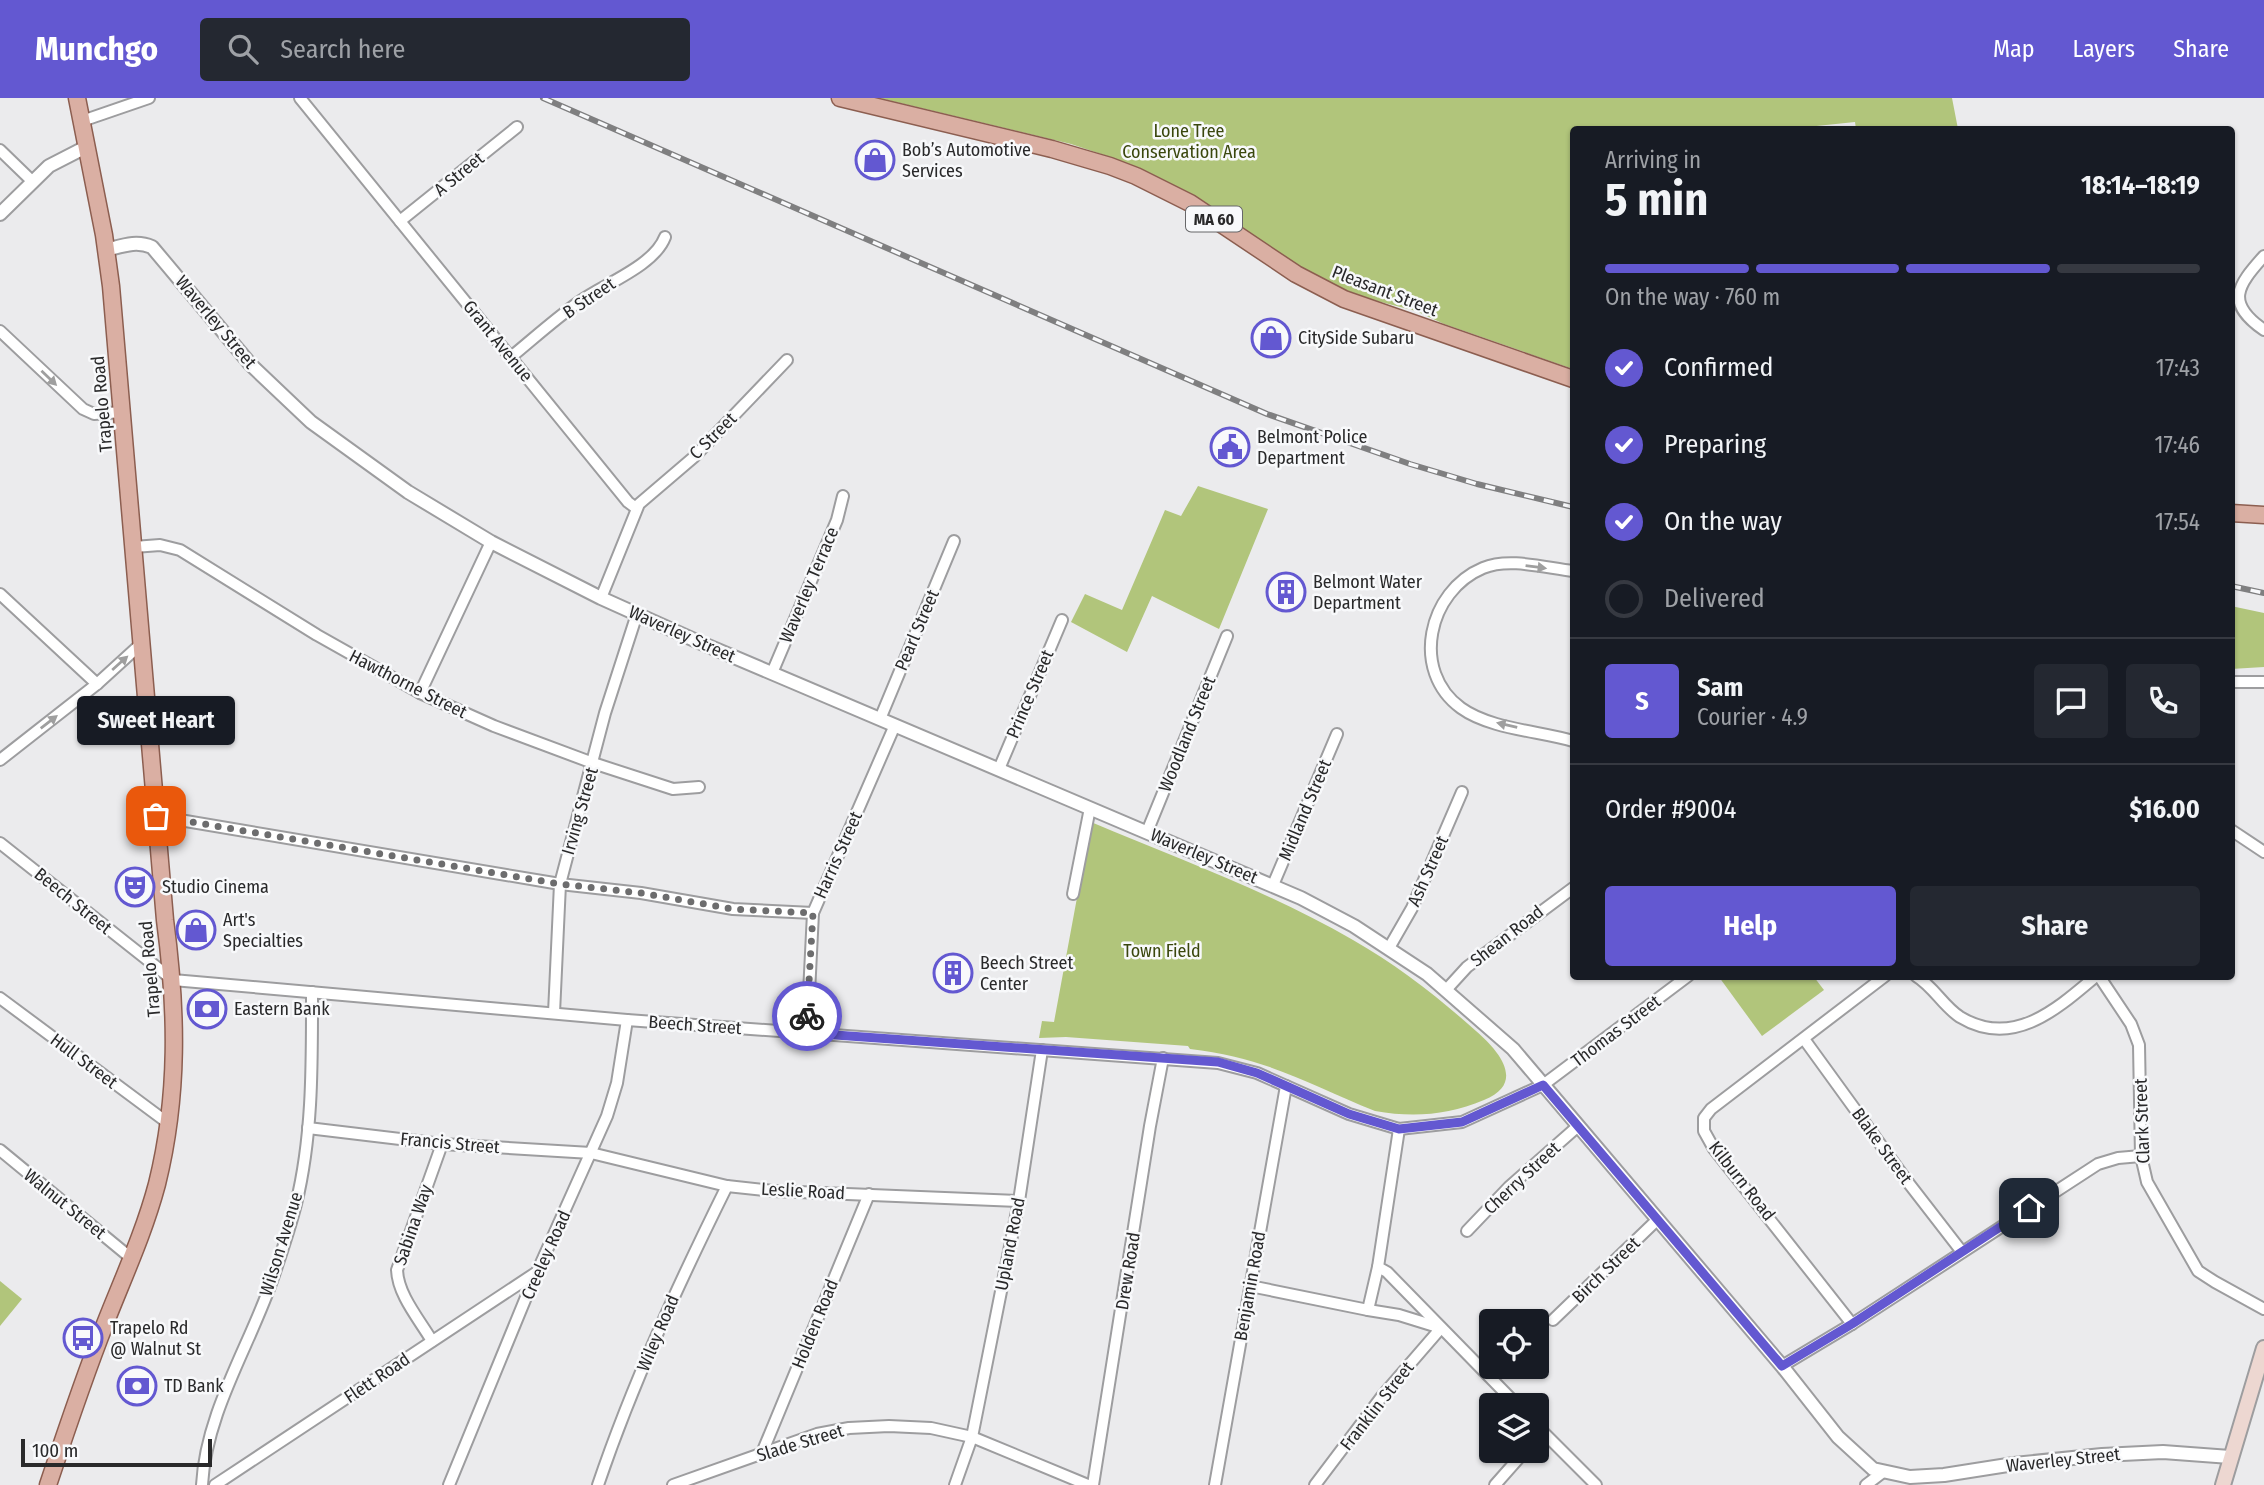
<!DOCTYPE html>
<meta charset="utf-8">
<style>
:root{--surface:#171b24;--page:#242831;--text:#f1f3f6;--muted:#9ea1a6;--line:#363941;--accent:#6358d1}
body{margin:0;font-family:"Fira Sans Condensed",sans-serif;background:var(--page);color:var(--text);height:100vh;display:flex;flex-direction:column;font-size:26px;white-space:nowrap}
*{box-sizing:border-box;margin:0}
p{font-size:23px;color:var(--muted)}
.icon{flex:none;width:38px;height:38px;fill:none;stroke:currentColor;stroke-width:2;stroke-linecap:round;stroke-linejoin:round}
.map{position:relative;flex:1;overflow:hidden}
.drawer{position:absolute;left:1570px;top:28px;width:665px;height:854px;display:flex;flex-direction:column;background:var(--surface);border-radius:7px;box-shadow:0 2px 5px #0004}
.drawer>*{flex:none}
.fabs{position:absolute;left:1479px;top:1211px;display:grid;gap:14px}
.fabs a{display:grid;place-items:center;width:70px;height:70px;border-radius:7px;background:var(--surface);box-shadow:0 2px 5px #0004;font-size:35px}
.scale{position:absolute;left:21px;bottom:18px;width:191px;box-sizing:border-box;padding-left:7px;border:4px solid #29292a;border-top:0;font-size:19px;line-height:24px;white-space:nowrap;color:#29292a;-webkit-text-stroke:5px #f8f9fb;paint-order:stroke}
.pin{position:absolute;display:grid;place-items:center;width:60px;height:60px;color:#fff;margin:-30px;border-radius:14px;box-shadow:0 4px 10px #0006}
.courier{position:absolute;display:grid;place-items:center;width:70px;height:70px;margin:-35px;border:5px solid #6358d1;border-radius:50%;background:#fff;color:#222;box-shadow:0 2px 9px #0007}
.bubble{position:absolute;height:49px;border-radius:7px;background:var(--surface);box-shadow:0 2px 5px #0004;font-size:23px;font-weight:700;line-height:49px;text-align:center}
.headline em{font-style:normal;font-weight:700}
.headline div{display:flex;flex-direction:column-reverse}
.headline{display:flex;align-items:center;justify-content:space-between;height:119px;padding:0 35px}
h1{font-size:46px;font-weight:700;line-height:52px}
.bar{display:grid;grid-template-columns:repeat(4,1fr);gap:10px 7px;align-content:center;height:84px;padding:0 35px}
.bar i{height:9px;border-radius:5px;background:var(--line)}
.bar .active{background:var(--accent)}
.bar p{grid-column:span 4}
.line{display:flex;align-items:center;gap:18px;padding:0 35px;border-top:2px solid var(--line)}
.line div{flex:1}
.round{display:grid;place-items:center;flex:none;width:74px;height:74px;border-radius:7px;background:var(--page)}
ol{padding:0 35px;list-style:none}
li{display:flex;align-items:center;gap:21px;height:77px}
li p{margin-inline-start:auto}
li .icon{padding:7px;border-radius:50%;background:var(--accent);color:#fff;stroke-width:4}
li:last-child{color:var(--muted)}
li i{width:38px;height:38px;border:4px solid var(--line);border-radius:50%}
.primary-button{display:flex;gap:14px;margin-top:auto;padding:14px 35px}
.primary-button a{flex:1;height:80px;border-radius:7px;background:var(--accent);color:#fff;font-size:28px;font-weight:700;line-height:80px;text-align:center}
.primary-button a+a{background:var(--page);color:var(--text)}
header{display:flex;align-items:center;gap:42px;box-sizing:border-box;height:98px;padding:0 35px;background:var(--accent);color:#fff}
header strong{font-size:33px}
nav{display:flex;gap:38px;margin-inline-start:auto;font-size:24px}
.search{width:490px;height:63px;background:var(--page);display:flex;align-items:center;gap:18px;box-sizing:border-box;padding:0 24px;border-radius:7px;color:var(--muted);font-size:26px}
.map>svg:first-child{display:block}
.green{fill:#b1c57b}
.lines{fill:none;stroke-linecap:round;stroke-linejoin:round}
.minor-casing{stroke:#9d9d9f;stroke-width:14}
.tertiary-casing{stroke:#9d9d9f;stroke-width:16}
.secondary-casing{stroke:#9d9d9f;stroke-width:18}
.primary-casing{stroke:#8c5e50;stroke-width:19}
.minor{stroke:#fff;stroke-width:10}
.tertiary{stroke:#fff;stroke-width:12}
.secondary{stroke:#edd7d1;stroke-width:14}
.primary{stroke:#daafa3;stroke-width:16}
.rail-casing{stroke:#7f7f80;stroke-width:6}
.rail{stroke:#f8f9fb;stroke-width:3.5;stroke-dasharray:10;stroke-linecap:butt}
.oneway{fill:#9f9f9f}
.done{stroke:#6d6d6e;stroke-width:7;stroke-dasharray:0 12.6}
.route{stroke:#6358d1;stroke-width:9}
.labels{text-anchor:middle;stroke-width:5;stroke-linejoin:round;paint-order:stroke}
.shield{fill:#f8f9fb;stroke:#676769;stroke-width:2}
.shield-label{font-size:16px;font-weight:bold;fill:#29292a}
.park-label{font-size:18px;fill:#3a470d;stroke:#f8f9fb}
.poi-label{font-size:18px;fill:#29292a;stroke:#f8f9fb;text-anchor:start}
.street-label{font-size:18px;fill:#29292a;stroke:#f8f9fb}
</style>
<header>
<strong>Munchgo</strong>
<div class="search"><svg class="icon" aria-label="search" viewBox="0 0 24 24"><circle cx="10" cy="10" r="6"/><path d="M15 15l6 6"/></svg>Search here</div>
<nav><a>Map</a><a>Layers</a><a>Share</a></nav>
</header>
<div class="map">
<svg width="2264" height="1387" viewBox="0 0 2264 1387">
<rect width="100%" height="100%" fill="#ebebed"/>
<g class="green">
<polygon points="879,0 1952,0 1958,31 1856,31 1855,24 1778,32 1573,32 1573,271 1444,226 1416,213 1373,202 1335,188 1287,161 1206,106 1150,75 1113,60 1071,46"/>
<polygon points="1198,388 1268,411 1219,531 1152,498 1127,554 1071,524 1085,496 1122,512 1165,412 1181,418"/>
<polygon points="2231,508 2264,515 2264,569 2231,571"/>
<path d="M1091,724c88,37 179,70 262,118 44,25 85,57 123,91 22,19 51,52 8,69 -36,15 -70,18 -109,11 -66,-27 -111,-54 -185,-62l-2,-3 -122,-9 -27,1 3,-17 12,1z"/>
<polygon points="1719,879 1814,879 1824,892 1762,938"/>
<polygon points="0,1183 22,1201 0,1228"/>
</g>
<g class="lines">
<defs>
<g id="minor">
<polyline points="300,0 628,404 636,410"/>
<polyline points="82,23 149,0"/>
<polyline points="0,52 33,84"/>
<polyline points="400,123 517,29"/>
<path d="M2264,158c-27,30 -39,47 0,74"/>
<polyline points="0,233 83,311 94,316 122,314"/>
<path d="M511,259c22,-18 44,-38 68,-55 25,-18 75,-36 86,-65"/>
<polyline points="134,449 160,447 180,452 317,537 420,595 494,628 593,665 673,691 699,689"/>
<path d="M1573,473c-27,-3 -64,-14 -90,-3 -55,23 -73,103 -22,140 29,21 78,23 112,33"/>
<polyline points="0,496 97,586"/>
<polyline points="601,500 639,406 694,359 787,262"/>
<polyline points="772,575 837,422 843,398"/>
<polyline points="2231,584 2264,584"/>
<polyline points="420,595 491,444"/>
<polyline points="880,621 954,443"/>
<polyline points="0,662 97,586 142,545"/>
<polyline points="999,671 1062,522"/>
<polyline points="156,718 560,786 641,795 733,811 813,815"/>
<polyline points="2231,732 2264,754"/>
<polyline points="1147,734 1227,538"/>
<polyline points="0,745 173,882 627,922 1218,965 1257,975 1349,1016 1399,1031 1462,1024 1543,987 1688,878"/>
<polyline points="1273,787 1337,636"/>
<polyline points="1073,796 1090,710"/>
<polyline points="1389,850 1412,810 1462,694"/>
<path d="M1916,878c18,11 27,30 44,41 53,32 97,-8 136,-41"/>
<polyline points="2099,878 2131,926 2139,947 2141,1058 2147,1084 2198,1173 2215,1184 2264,1211"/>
<polyline points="1446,892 1467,869 1573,790"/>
<polyline points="0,900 168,1025"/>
<polyline points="554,915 560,786 605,615 637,516"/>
<polyline points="807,935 813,815 895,627"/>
<polyline points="1804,941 1907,1083 1962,1154"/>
<polyline points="308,1030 442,1046 591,1055 727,1088 774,1093 1019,1103"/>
<polyline points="1399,1031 1378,1169 1387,1174 1517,1307"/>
<polyline points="0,1052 131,1160"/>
<polyline points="1467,1133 1509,1089 1577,1029"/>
<polyline points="1250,1188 1368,1212 1378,1169"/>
<polyline points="1553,1222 1658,1121"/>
<polyline points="1852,1226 1714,1051 1704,1033 1704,1020 1711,1011 1885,878"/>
<path d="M432,1243c-13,-22 -34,-46 -35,-71l45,-126"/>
<polyline points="1782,1268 1852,1226 2098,1066 2118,1060 2141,1058"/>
<polyline points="1536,1327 1596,1387"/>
<polyline points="762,1355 869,1096"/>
<path d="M202,1387c4,-74 49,-141 72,-210 8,-24 16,-47 22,-71 17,-69 16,-142 16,-212"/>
<polyline points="215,1387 537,1174"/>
<polyline points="449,1387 529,1192 607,1018 617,985 627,922"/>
<path d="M598,1387c35,-103 81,-202 129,-299"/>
<polyline points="673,1387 817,1336 849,1330 889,1328 931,1330 972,1339 1088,1387"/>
<polyline points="955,1387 972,1339 1019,1103 1042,952"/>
<polyline points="1093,1387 1150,1028 1163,960"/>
<polyline points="1215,1387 1286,988"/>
<polyline points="1315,1387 1383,1297 1441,1230 1399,1217 1368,1212"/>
<polyline points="1495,1387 1525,1353"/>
<polyline points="1866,1387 1883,1374"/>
</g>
<g id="tertiary">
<polyline points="0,116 49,68 86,49"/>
<path d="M106,152c16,-4 30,-10 46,-3l99,118 60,57 97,70 83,50 110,56 100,45 600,255 53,28 73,48 86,75 269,317 56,71 35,32 37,8 34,-2 70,-11 88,-9 61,-3 67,5"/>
</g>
<polyline id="secondary" points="2223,1387 2264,1250"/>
<g id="primary">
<polyline points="840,0 1052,51 1110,68 1136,78 1190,105 1296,176 1344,201 1573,281"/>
<polyline points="2231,415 2264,417"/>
<path d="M48,1387c18,-54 36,-108 57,-161 18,-46 39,-91 52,-140 22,-89 20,-174 8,-264l-54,-634 -7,-51 -27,-137"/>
</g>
</defs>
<use href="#minor" class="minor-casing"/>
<use href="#tertiary" class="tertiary-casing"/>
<use href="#secondary" class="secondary-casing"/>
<use href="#primary" class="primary-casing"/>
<use href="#minor" class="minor"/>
<use href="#tertiary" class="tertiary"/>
<use href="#secondary" class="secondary"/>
<use href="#primary" class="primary"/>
<defs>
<g id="rail">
<polyline points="543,0 1267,316 1410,366 1477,386 1573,409"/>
<polyline points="2231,488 2264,495"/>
</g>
</defs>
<use href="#rail" class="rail-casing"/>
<use href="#rail" class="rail"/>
</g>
<defs><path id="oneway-solid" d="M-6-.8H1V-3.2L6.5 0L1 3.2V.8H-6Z" transform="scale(1.75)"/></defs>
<g class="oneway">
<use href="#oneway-solid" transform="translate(49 280) rotate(44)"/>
<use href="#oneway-solid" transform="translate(1536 469) rotate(7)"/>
<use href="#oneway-solid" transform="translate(120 565) rotate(-42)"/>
<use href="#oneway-solid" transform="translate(49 624) rotate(-38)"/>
<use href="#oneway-solid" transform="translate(1507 627) rotate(-167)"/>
</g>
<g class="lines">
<polyline class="done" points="156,718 560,786 641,795 733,811 813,815 807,918"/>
<polyline class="route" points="807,918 807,935 1218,964 1257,975 1349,1016 1399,1031 1462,1024 1543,987 1782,1268 1852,1226 2029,1110"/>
</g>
<defs>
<symbol id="shop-ring" viewBox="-11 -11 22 22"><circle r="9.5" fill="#f8f9fb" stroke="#6358d1" stroke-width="1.5"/><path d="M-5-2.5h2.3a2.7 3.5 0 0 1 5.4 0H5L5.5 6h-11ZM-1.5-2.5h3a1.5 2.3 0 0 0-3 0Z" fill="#6358d1"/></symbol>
<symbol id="civic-ring" viewBox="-11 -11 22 22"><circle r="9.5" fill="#f8f9fb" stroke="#6358d1" stroke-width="1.5"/><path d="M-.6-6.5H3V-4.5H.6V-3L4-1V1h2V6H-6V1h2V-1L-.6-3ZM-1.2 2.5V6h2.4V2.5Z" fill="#6358d1"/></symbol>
<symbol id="building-ring" viewBox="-11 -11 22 22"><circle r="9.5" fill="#f8f9fb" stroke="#6358d1" stroke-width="1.5"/><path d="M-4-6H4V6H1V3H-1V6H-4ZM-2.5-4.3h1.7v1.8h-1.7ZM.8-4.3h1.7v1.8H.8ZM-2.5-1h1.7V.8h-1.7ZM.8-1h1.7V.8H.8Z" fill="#6358d1"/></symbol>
<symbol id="theatre-ring" viewBox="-11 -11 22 22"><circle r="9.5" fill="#f8f9fb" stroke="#6358d1" stroke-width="1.5"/><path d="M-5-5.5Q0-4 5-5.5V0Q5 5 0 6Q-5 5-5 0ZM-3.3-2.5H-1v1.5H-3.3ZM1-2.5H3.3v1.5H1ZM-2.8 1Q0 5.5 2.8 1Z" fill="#6358d1"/></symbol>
<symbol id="bank-ring" viewBox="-11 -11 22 22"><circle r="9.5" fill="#f8f9fb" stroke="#6358d1" stroke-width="1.5"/><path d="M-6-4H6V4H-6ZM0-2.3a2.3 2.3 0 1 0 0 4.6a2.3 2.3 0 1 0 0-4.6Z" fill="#6358d1"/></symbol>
<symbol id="bus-ring" viewBox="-11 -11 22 22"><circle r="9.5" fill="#f8f9fb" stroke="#6358d1" stroke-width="1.5"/><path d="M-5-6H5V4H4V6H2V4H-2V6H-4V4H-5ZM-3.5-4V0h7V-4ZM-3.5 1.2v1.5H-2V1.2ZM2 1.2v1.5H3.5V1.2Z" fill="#6358d1"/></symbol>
</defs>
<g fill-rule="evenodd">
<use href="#shop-ring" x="853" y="40" width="44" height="44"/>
<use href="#shop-ring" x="1249" y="218" width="44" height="44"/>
<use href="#civic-ring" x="1208" y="327" width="44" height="44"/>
<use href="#building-ring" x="1264" y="472" width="44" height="44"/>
<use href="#theatre-ring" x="113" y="767" width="44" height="44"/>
<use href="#shop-ring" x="174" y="810" width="44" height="44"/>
<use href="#building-ring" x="931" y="853" width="44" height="44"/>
<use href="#bank-ring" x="185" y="889" width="44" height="44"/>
<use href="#bus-ring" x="61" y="1218" width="44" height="44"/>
<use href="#bank-ring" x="115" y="1266" width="44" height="44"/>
</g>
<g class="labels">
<rect class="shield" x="1186" y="108.5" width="56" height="25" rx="5"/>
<g class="shield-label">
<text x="1214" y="127">MA 60</text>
</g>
<g class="park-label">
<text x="1189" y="39">Lone Tree<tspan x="1189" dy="21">Conservation Area</tspan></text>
<text x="1162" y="859">Town Field</text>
</g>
<g class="poi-label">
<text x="902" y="58">Bob’s Automotive<tspan x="902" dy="21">Services</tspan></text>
<text x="1298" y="246">CitySide Subaru</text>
<text x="1257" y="345">Belmont Police<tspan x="1257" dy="21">Department</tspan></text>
<text x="1313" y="490">Belmont Water<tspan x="1313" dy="21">Department</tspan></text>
<text x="162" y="795">Studio Cinema</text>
<text x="223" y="828">Art's<tspan x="223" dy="21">Specialties</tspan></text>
<text x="980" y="871">Beech Street<tspan x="980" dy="21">Center</tspan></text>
<text x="234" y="917">Eastern Bank</text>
<text x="110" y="1236">Trapelo Rd<tspan x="110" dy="21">@ Walnut St</tspan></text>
<text x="164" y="1294">TD Bank</text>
</g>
<g class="street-label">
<text transform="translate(459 76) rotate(-39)" y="6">A Street</text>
<text transform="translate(1385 193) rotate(21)" y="6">Pleasant Street</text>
<text transform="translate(589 200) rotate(-34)" y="6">B Street</text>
<text transform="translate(216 224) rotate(50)" y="6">Waverley Street</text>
<text transform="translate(498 243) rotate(51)" y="6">Grant Avenue</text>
<text transform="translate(102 306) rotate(-95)" y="6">Trapelo Road</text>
<text transform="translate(713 338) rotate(-45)" y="6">C Street</text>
<text transform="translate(809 487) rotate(-67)" y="6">Waverley Terrace</text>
<text transform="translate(917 532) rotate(-67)" y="6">Pearl Street</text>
<text transform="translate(682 536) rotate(24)" y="6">Waverley Street</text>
<text transform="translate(408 586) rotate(27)" y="6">Hawthorne Street</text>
<text transform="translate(1030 596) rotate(-67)" y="6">Prince Street</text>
<text transform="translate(1187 636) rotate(-68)" y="6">Woodland Street</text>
<text transform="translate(1305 712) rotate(-67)" y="6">Midland Street</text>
<text transform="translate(580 713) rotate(-74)" y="6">Irving Street</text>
<text transform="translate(838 757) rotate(-66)" y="6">Harris Street</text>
<text transform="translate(1204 758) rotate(23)" y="6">Waverley Street</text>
<text transform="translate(1428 773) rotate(-66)" y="6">Ash Street</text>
<text transform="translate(73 803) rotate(39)" y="6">Beech Street</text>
<text transform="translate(1507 838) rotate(-38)" y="6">Shean Road</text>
<text transform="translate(150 871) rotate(-95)" y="6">Trapelo Road</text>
<text transform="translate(695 927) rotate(4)" y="6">Beech Street</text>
<text transform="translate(1616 933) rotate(-37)" y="6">Thomas Street</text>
<text transform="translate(84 963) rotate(37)" y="6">Hull Street</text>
<text transform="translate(2142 1023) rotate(-92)" y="6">Clark Street</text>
<text transform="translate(450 1045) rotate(5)" y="6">Francis Street</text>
<text transform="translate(1882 1048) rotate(54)" y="6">Blake Street</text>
<text transform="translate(1522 1080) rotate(-43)" y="6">Cherry Street</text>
<text transform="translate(1742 1083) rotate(52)" y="6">Kilburn Road</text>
<text transform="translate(803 1093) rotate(3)" y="6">Leslie Road</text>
<text transform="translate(65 1106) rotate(39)" y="6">Walnut Street</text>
<text transform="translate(413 1127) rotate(-71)" y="6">Sabina Way</text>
<text transform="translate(281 1146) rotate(-73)" y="6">Wilson Avenue</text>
<text transform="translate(1010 1146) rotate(-79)" y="6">Upland Road</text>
<text transform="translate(546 1157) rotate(-66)" y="6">Creeley Road</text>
<text transform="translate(1606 1172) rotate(-44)" y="6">Birch Street</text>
<text transform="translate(1128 1173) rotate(-81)" y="6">Drew Road</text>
<text transform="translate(1250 1188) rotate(-80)" y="6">Benjamin Road</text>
<text transform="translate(815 1226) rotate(-68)" y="6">Holden Road</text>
<text transform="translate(658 1235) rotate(-67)" y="6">Wiley Road</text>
<text transform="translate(377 1280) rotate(-34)" y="6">Flett Road</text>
<text transform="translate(1377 1308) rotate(-52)" y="6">Franklin Street</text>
<text transform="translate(800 1345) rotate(-17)" y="6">Slade Street</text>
<text transform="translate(2063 1362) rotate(-6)" y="6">Waverley Street</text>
</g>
</g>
</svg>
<div class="fabs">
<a><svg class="icon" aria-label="locate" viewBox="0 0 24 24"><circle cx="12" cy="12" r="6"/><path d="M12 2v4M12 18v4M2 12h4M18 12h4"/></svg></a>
<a><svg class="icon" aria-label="layers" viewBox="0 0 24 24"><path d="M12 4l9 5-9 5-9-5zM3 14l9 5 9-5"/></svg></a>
</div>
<div class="scale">100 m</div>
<div class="pin" style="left:156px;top:718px;background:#ea580c"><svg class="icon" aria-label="bag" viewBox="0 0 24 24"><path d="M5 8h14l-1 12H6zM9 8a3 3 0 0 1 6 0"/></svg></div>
<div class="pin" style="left:2029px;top:1110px;background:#1f2937"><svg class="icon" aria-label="home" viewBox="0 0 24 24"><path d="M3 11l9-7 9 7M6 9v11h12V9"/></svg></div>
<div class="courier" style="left:807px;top:918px"><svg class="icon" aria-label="bike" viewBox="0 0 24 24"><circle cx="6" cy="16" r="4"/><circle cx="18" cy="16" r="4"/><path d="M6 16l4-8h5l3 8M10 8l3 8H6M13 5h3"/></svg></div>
<div class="bubble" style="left:77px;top:598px;width:158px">Sweet Heart</div>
<section class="drawer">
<div class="headline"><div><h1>5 min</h1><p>Arriving in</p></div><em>18:14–18:19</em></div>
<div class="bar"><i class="active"></i><i class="active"></i><i class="active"></i><i></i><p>On the way · 760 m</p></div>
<ol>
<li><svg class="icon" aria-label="check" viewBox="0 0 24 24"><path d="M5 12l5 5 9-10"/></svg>Confirmed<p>17:43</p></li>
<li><svg class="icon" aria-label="check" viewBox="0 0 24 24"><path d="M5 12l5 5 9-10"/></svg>Preparing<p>17:46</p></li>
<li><svg class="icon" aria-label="check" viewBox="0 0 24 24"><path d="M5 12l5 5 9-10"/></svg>On the way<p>17:54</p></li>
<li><i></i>Delivered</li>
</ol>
<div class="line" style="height:126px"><b class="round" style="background:var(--accent);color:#fff">S</b><div><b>Sam</b><p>Courier · 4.9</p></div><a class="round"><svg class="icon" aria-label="chat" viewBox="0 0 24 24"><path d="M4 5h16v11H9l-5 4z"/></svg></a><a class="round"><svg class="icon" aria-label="phone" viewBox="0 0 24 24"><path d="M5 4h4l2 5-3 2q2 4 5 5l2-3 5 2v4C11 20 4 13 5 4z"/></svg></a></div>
<div class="line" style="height:91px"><div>Order #9004</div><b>$16.00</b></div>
<div class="primary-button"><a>Help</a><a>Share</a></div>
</section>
</div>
